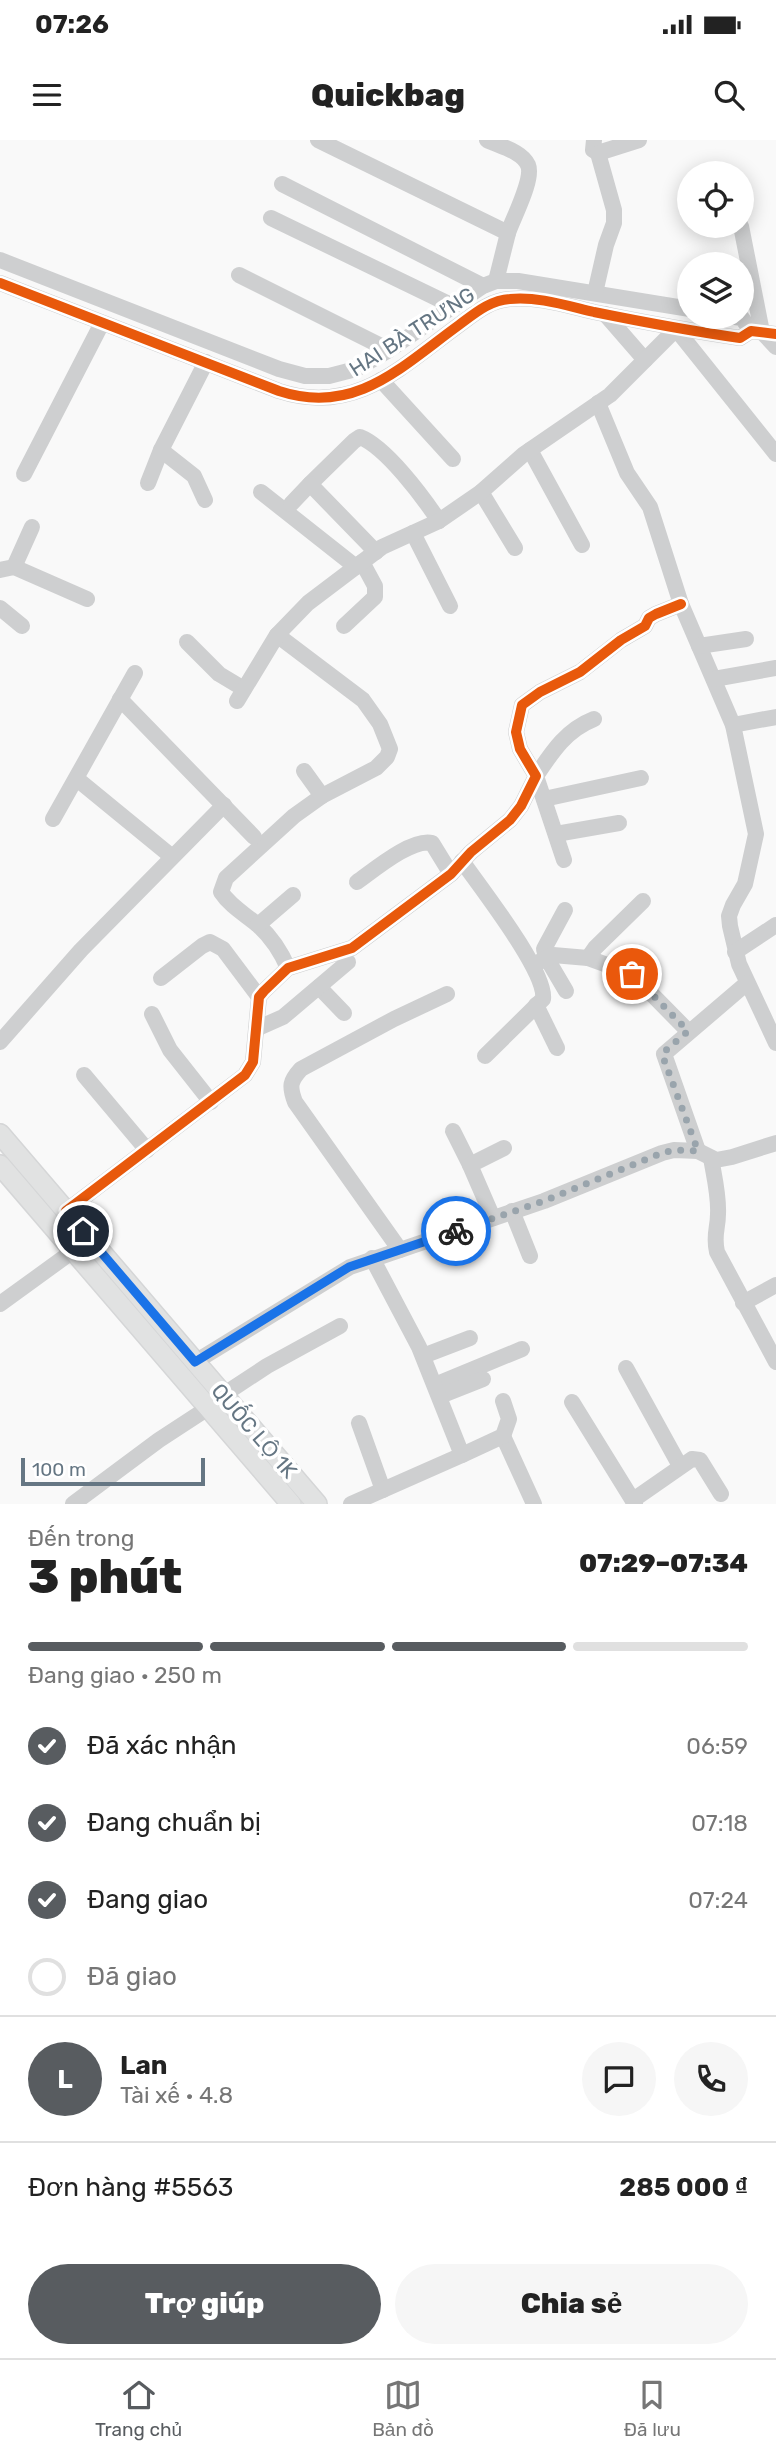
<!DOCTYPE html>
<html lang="vi">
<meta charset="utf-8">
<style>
:root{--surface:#fff;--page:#f6f6f6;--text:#222;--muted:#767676;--line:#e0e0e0;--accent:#585c60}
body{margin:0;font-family:Rubik,sans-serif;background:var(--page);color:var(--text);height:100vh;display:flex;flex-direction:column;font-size:26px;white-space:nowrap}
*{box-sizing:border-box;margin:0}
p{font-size:23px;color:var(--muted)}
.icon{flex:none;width:38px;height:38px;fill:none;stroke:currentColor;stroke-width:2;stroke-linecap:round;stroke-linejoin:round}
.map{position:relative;height:1364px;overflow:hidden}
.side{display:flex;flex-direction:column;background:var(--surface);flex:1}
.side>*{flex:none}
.buttons{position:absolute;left:677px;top:21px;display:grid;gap:14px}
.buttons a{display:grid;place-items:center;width:77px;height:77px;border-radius:50%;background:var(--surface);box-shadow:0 4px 18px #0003;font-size:35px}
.scale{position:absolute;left:21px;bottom:18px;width:184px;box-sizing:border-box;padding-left:7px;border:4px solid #657683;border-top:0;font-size:19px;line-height:24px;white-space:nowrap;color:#657683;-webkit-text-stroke:5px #fff;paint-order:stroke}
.pin{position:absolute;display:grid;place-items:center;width:60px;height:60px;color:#fff;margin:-30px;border:4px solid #fff;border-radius:50%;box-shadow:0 2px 7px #0007}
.courier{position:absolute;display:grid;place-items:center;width:70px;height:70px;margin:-35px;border:5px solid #1a73e8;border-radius:50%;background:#fff;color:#222;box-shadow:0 2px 9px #0007}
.summary em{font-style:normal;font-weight:800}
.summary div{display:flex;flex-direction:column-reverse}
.summary{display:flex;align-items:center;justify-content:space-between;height:119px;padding:0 28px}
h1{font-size:46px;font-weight:800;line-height:52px}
.bar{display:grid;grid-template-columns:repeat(4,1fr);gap:10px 7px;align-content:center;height:84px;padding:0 28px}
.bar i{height:9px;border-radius:5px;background:var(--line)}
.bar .active{background:var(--accent)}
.bar p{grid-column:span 4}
.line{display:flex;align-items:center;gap:18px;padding:0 28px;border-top:2px solid var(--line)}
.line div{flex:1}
.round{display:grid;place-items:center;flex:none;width:74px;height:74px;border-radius:37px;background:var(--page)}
ol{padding:0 28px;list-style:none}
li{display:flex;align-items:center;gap:21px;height:77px}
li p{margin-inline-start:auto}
li .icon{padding:7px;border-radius:50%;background:var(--accent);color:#fff;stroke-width:4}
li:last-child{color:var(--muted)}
li i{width:38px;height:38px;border:4px solid var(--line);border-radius:50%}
.action{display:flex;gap:14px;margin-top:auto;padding:14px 28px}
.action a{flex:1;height:80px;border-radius:42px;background:var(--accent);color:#fff;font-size:28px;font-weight:800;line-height:80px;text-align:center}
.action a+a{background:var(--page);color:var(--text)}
.status{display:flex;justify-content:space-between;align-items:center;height:49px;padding:0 35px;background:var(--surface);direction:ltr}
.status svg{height:19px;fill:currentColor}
header{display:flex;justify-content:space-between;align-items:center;height:91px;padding:0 28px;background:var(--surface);font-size:32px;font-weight:800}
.menu{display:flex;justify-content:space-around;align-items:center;height:98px;border-top:2px solid var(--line);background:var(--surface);font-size:19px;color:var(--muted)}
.menu a{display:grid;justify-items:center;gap:4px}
.menu .active{color:var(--accent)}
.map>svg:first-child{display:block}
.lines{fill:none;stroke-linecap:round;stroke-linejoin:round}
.major-casing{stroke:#d5d6d7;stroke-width:22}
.minor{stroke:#cecfd0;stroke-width:16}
.major{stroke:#e1e2e2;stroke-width:19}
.cycleway-casing{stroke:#fff;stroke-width:15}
.cycleway{stroke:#e8590c;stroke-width:10}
.done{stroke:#99a4ac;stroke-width:7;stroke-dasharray:0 12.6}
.route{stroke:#1a73e8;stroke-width:9}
.labels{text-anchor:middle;stroke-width:7;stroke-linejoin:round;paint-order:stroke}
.street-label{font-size:21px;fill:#657683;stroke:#fff}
</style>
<div class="status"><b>07:26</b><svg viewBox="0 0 49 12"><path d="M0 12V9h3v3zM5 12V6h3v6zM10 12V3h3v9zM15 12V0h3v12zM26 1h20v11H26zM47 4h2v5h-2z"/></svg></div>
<header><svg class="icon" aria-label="menu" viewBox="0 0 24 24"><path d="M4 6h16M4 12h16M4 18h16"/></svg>Quickbag<svg class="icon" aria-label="search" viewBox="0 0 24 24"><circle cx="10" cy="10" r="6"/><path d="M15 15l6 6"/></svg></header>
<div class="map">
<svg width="776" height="1364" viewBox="0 0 776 1364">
<rect width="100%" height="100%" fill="#f9f9f9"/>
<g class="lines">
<defs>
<g id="major">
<polyline points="0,994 317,1364"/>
<polyline points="0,1025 291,1364"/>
</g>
</defs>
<use href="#major" class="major-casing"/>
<g class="minor">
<polyline points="318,0 508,93"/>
<path d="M487,0c12,6 35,11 41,25 6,14 -15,53 -20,68 -4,16 -8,32 -12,48"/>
<polyline points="594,0 593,10 598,13 639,0"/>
<polyline points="282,44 483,146"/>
<polyline points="271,78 453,166"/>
<polyline points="741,86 762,192 776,207"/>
<polyline points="0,120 279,229 305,236 329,236 356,229 389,210 483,146 496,141 518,141 690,169"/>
<polyline points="239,135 389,210"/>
<path d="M0,143l279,108c76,25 122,-24 180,-66 15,-11 31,-25 51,-26 27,-3 58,7 84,13 49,10 97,19 146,26l11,-7 25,3"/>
<polyline points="595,153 606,105 614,83 614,70 598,13"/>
<polyline points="605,174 645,220"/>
<polyline points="735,177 742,178 751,191"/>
<polyline points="381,240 453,319"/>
<polyline points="598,263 627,333 650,367 681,464 733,585 756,694 745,744 733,765 729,776 730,786 739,824 776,903"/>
<polyline points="161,310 194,336 205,360"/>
<polyline points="530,310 582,405"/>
<polyline points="24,334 102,183"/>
<polyline points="148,343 161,310 206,222"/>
<path d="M310,344l44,-43 6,-4c26,10 63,60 79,84"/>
<polyline points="261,352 356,427"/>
<polyline points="481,352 515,408"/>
<polyline points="291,364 310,344 376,412"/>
<polyline points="413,393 450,466"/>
<polyline points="14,427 32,387"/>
<polyline points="0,430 14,427 87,459"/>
<polyline points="0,468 22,486"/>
<polyline points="344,486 375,457 375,446 362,422"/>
<path d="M277,495l86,65 17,24 10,25 -3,8 -11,11 -54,28 -28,20 -68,62 -5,14c10,15 24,22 38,34 13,12 22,26 29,42"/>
<polyline points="187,502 219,534 244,549"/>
<polyline points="699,506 746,499"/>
<polyline points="714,539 776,528"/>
<polyline points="120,559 254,697"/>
<polyline points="237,561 277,495 308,463 382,407 439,381 481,352 524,314 610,255 676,189 776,314"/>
<polyline points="733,585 776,577"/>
<polyline points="304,631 322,656"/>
<polyline points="77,639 171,716"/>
<polyline points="544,659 641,638"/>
<polyline points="53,679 135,533"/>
<polyline points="556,694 619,683"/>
<path d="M564,720l-28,-84c16,-24 30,-46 58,-57"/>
<path d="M462,721c18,26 85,111 81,138l-58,57"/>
<path d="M357,742c17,-12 55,-44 75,-39l19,31"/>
<polyline points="565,770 544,809 546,817 566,851"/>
<polyline points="258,785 293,755"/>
<polyline points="735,812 776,785"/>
<polyline points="588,818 632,834 688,891"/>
<polyline points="533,825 553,815 588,818 595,808 643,761"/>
<polyline points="161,838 202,806 210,802 223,809 259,857"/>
<polyline points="319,847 344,873"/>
<polyline points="536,865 557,908"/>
<polyline points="152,874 170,910 211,962"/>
<polyline points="256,889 283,877 348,822"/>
<polyline points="0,902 81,810 224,665"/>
<polyline points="84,935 147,1010"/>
<polyline points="453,991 470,1025"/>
<polyline points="698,1011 664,914 747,843"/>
<path d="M711,1018c3,18 8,37 7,56 0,15 -5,21 -1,38l59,110"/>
<polyline points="66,1071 245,935 253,922 259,857 264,851 288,828 352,808 451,734 471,712 510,680 521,666 536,636 520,609 516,592 522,565 540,552 580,532 621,500 645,486 649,478 656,474 681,464"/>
<polyline points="512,1071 530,1116"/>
<polyline points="493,1078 470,1025 504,1008"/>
<path d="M400,1110l-105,-148c-6,-16 -5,-21 6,-33l93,-50 53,-25"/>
<polyline points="743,1163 776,1145"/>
<polyline points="0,1164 73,1111"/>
<polyline points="423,1216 470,1198"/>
<polyline points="195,1222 350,1127 544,1061 662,1013 674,1010 698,1011 716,1020 732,1017 776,1003"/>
<polyline points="626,1228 680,1326"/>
<polyline points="435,1245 522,1209"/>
<polyline points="223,1255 267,1226 340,1186"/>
<polyline points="440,1256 483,1239"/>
<polyline points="572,1262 635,1364"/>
<polyline points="359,1283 383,1350"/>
<polyline points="503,1296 534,1364"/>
<polyline points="462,1315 503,1296 509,1279 503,1261"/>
<polyline points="633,1360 692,1319 700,1320 721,1354"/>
<polyline points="73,1364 159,1300 208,1268"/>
<polyline points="351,1364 462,1315 419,1207 372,1118"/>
</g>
<use href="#major" class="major"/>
<defs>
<g id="cycleway">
<path d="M0,143l279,108c76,25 122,-24 180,-66 15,-11 31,-25 51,-26 27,-3 58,7 84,13 49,10 97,19 146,26l11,-7 25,3"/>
<polyline points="66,1071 245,935 253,922 259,857 264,851 288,828 352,808 451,734 471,712 510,680 521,666 536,636 520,609 516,592 522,565 540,552 580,532 621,500 645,486 649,478 656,474 681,464"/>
</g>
</defs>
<use href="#cycleway" class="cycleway-casing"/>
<use href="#cycleway" class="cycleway"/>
</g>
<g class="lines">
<polyline class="done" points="456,1091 544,1061 662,1013 674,1010 698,1011 663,917 665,911 688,891 632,834"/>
<polyline class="route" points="83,1091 195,1222 349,1127 456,1091"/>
</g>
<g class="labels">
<g class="street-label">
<text transform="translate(412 192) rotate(-33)" y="7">HAI BÀ TRƯNG</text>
<text transform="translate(254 1291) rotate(49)" y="7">QUỐC LỘ 1K</text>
</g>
</g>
</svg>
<div class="buttons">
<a><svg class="icon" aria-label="locate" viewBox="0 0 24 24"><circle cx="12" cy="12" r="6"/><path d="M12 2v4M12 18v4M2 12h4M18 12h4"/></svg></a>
<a><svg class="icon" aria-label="layers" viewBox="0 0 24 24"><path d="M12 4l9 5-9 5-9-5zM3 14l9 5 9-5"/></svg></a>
</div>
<div class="scale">100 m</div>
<div class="pin" style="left:632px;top:834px;background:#ea580c"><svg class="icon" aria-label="bag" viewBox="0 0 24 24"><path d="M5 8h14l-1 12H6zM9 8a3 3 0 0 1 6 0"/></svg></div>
<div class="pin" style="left:83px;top:1091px;background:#1f2937"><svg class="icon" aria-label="home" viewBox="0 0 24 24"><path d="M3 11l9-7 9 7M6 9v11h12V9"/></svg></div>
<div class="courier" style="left:456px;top:1091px"><svg class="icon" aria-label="bike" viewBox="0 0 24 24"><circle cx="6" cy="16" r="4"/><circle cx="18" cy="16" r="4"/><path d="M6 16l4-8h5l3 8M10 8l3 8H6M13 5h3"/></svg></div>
</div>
<section class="side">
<div class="summary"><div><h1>3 phút</h1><p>Đến trong</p></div><em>07:29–07:34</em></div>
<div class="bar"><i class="active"></i><i class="active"></i><i class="active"></i><i></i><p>Đang giao · 250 m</p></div>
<ol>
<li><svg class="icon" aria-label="check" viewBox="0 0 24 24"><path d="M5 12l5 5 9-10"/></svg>Đã xác nhận<p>06:59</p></li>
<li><svg class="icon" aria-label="check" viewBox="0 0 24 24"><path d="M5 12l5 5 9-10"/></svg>Đang chuẩn bị<p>07:18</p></li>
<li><svg class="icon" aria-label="check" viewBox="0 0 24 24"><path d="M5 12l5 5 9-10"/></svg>Đang giao<p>07:24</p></li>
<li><i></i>Đã giao</li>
</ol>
<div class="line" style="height:126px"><b class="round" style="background:var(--accent);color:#fff">L</b><div><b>Lan</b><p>Tài xế · 4.8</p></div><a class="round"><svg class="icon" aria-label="chat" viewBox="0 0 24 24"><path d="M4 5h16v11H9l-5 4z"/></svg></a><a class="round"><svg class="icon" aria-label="phone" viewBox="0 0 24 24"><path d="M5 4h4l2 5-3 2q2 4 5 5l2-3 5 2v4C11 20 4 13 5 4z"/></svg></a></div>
<div class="line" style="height:91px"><div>Đơn hàng #5563</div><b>285 000 ₫</b></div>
<div class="action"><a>Trợ giúp</a><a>Chia sẻ</a></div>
</section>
<nav class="menu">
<a class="active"><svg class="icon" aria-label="home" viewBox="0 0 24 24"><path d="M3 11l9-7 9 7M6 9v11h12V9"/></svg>Trang chủ</a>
<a><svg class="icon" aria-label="map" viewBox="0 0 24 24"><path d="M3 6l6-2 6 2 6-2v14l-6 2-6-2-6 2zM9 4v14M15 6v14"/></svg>Bản đồ</a>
<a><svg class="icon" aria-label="saved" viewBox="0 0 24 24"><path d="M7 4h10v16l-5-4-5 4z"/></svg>Đã lưu</a>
</nav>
